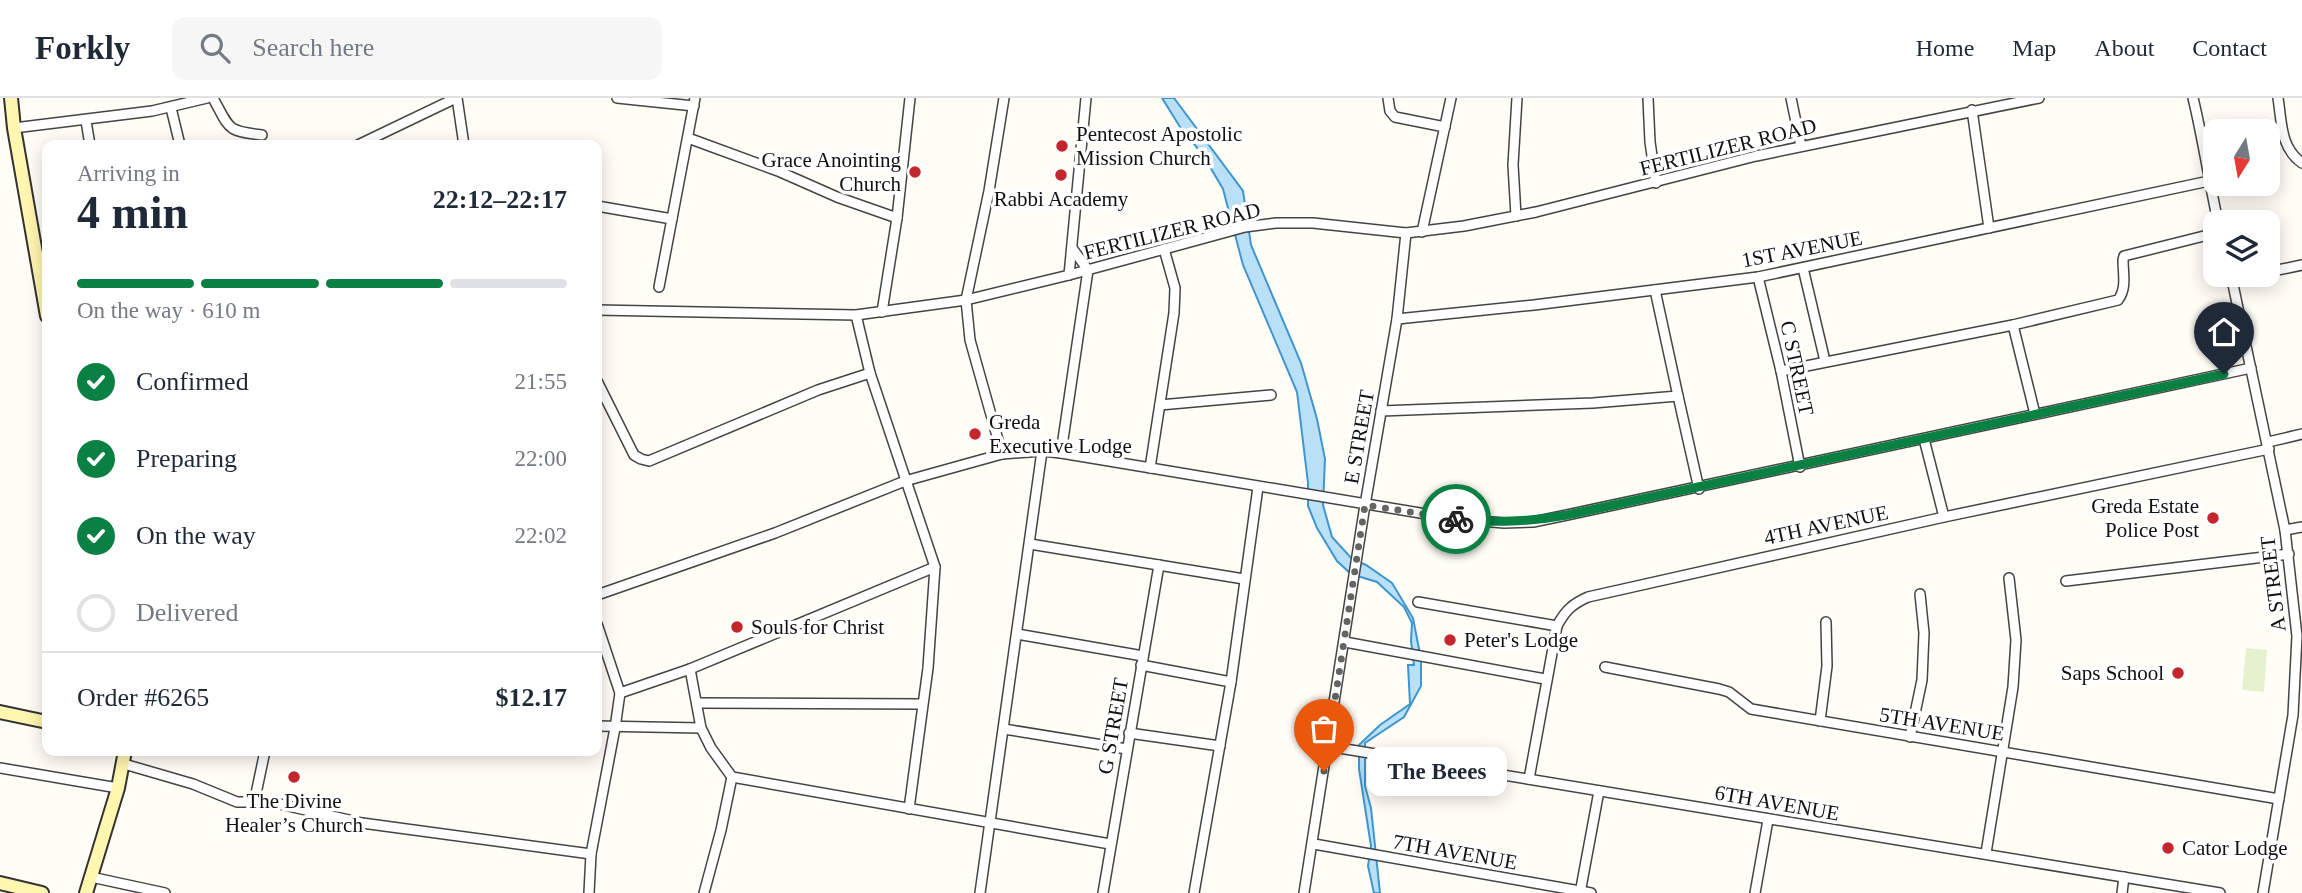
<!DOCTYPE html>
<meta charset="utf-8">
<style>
:root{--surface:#fff;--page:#f6f6f7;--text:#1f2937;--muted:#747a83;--line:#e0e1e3;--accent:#0b8043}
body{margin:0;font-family:Georgia,serif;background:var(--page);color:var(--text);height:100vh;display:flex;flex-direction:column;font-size:26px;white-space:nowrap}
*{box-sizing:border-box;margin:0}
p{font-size:23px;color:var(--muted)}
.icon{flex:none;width:38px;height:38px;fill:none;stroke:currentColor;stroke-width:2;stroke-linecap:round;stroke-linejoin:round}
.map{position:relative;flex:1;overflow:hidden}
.drawer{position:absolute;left:42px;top:42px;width:560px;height:616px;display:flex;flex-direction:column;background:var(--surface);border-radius:14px;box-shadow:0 4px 18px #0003}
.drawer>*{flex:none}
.needle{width:46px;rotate:191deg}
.tools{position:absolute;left:2203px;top:21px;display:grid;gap:14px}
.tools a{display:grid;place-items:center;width:77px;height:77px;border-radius:14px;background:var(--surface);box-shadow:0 4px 18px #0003;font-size:35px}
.pin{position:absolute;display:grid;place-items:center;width:60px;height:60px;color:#fff;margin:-72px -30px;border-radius:50% 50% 50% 0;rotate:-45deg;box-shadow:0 0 7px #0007}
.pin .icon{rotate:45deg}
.courier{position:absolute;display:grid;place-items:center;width:70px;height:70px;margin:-35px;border:5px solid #0b8043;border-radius:50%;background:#fff;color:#222;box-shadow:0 2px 9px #0007}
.bubble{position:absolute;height:49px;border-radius:14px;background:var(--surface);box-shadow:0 4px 18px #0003;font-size:23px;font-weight:800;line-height:49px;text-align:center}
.head em{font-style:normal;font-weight:800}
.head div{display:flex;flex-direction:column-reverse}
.head{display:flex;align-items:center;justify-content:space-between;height:119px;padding:0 35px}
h1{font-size:46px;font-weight:800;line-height:52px}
.bar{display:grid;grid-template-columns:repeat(4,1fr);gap:10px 7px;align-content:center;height:84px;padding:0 35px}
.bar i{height:9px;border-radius:5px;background:var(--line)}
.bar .selected{background:var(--accent)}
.bar p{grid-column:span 4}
.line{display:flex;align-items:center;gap:18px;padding:0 35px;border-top:2px solid var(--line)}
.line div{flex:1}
ol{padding:0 35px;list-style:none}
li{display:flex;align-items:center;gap:21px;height:77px}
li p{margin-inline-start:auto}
li .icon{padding:7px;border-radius:50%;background:var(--accent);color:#fff;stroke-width:4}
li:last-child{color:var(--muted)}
li i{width:38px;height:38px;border:4px solid var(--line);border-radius:50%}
header{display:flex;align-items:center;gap:42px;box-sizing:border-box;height:98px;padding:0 35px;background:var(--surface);border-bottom:2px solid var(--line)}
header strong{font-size:33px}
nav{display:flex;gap:38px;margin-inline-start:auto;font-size:24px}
.search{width:490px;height:63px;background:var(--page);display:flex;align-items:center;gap:18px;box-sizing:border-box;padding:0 24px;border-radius:14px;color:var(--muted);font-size:26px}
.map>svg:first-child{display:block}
.pitch{fill:#e6f2cf}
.water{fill:#b9e0f7;stroke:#3f96cf;stroke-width:2}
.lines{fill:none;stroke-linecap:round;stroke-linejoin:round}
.street-casing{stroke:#444;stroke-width:12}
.secondary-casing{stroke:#333;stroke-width:16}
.street{stroke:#fff;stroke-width:9}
.secondary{stroke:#fff6b0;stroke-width:12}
.done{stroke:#646461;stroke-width:7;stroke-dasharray:0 12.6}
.route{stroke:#0b8043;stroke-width:9}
.poi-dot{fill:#c4262e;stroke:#fff;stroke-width:2.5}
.labels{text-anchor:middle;stroke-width:7;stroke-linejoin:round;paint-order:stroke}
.poi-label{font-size:21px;fill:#111;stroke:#fff;text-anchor:start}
.street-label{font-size:21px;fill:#111;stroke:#fff}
</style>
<header>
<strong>Forkly</strong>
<div class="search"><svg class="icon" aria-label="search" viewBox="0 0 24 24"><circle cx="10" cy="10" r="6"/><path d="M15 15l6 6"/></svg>Search here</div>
<nav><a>Home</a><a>Map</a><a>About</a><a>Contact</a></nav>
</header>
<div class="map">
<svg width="2302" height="795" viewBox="0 0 2302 795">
<rect width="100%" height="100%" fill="#fffdf5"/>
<polygon class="pitch" points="2246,550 2267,552 2264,594 2242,592"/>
<polygon class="water" points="1162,0 1174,0 1243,93 1251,147 1301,265 1317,321 1325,361 1323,407 1332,439 1352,461 1366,467 1392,485 1413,520 1421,561 1421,588 1404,619 1365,645 1365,688 1371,710 1380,795 1374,795 1368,768 1371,748 1359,671 1359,647 1380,627 1410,606 1408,567 1414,567 1411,543 1412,525 1404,509 1377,484 1351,476 1337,463 1317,430 1308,408 1308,385 1297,294 1243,167 1223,91 1203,57 1180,29"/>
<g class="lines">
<defs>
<g id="street">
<path d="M213,0c17,31 13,33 49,37"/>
<polyline points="457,0 464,47"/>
<polyline points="617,0 694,8"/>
<polyline points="1388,0 1390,13 1395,19 1445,29"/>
<polyline points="1648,0 1650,44 1656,85"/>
<polyline points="1791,0 1801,48"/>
<path d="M2193,0c10,41 16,83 25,124"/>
<path d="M2278,0c4,25 2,49 24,65"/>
<polyline points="171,10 180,47"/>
<polyline points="1972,12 1989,130"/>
<polyline points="86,23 90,47"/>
<polyline points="14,30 152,13 207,0"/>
<polyline points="688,40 778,73 837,99 897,120"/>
<polyline points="358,47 456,0"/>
<polyline points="597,108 672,121"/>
<polyline points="1516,118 1513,67 1517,0"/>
<polyline points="1422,134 1451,0"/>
<polyline points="1803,170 1825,263"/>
<polyline points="2268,174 2302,167"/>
<polyline points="1069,177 1086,0"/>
<polyline points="2231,177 2285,432 2297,538 2293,617 2263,795"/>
<polyline points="1758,179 1781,273 1800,369"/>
<polyline points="2232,182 2256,177"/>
<polyline points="659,189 695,0"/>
<polyline points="597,212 856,217 966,202 1069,177 1245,129 1276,125 1313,125 1406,135 1464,128 1536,114 1756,58 2039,0"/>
<polyline points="882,214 897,120 910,0"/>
<polyline points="856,217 870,275 935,469 928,570 909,711"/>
<polyline points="1397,221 1534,207 1758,179 2209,83"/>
<polyline points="2013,227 2035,316"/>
<path d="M1781,273l232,-46 105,-25c9,-12 5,-26 5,-40l1,-4 92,-23"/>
<polyline points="597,283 634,357 641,361 649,363 818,292 870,275"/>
<polyline points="1678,298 1699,391"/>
<polyline points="1160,307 1271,297"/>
<polyline points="1381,313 1593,305 1678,298 1655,192"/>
<polyline points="1924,341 1944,419"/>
<polyline points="2268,344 2302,336"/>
<polyline points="1061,355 1456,421 1504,425 1533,424 1567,417 2251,270"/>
<polyline points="1002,356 970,242 966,202 989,93 1004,0"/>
<polyline points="1150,370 1174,215 1175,190 1164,151"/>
<polyline points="2285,432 2302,429"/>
<polyline points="1030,446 1244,481"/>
<polyline points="2066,483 2289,456"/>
<polyline points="597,497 775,435 905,383 1002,356 1042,353 1061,355 1088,172 1072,150"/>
<polyline points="1418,504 1557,528"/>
<polyline points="1017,536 1143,558"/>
<polyline points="1345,544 1545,581"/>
<polyline points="1141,567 1231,584"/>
<polyline points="1605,569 1719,591 1729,594 1751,611 2279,701"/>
<polyline points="690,571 701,630 711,650 732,679 1110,746"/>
<polyline points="620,595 690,571 935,469"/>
<polyline points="697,605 922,606"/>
<polyline points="1820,623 1827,568 1826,524"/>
<polyline points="597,628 701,630"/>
<polyline points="1004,631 1127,651"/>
<polyline points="1129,635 1220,648"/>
<polyline points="1910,639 1922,582 1924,535 1920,496"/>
<polyline points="1327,648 2220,795"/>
<polyline points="124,666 193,686 237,704 271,704 362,725 591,756"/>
<polyline points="0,670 118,690"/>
<path d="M1529,681l28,-153c8,-15 15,-22 31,-29l356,-80 325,-68"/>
<polyline points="254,705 265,653"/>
<polyline points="1314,746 1591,795"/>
<polyline points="1986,755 2013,589 2016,542 2009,480"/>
<polyline points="91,779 165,795"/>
<polyline points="589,795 591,756 615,630 620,595 597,526"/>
<polyline points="704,795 721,732 732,679"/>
<polyline points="980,795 1042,353"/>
<polyline points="1103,795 1159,467"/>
<polyline points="1194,795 1231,584 1258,389"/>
<polyline points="1304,795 1365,407 1397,221 1406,135"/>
<polyline points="1580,795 1599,693"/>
<polyline points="1755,795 1768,722"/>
<polyline points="2122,795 2124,779"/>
</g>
<g id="secondary">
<polyline points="11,0 14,30 47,218"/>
<polyline points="0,614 47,624"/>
<polyline points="0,785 42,795"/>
<polyline points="86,795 118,690 125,653"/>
</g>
</defs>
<use href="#street" class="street-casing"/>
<use href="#secondary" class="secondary-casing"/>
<use href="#street" class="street"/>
<use href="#secondary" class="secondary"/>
</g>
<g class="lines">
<polyline class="done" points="1324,673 1365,407 1456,421"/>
<path class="route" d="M1456,421c40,4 72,3 111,-4l657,-141"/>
</g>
<g class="poi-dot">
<circle cx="1062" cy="48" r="7"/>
<circle cx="915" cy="74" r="7"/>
<circle cx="1061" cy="77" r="7"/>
<circle cx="975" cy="336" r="7"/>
<circle cx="2213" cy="420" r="7"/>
<circle cx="737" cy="529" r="7"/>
<circle cx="1450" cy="542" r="7"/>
<circle cx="2178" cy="575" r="7"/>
<circle cx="294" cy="679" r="7"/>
<circle cx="2168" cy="750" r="7"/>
</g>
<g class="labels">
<g class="poi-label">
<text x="1076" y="43">Pentecost Apostolic<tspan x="1076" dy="24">Mission Church</tspan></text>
<text x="901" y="69" text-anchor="end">Grace Anointing<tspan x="901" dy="24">Church</tspan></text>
<text x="1061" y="108" text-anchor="middle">Rabbi Academy</text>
<text x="989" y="331">Greda<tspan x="989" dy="24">Executive Lodge</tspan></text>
<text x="2199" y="415" text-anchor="end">Greda Estate<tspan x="2199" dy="24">Police Post</tspan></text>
<text x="751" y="536">Souls for Christ</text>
<text x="1464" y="549">Peter's Lodge</text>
<text x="2164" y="582" text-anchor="end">Saps School</text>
<text x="294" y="710" text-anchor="middle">The Divine<tspan x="294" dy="24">Healer’s Church</tspan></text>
<text x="2182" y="757">Cator Lodge</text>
</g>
<g class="street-label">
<text transform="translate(1728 49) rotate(-14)" y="7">FERTILIZER ROAD</text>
<text transform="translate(1172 133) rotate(-14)" y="7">FERTILIZER ROAD</text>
<text transform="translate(1802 151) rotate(-11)" y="7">1ST AVENUE</text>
<text transform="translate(1797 270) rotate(78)" y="7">C STREET</text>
<text transform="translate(1359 339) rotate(-80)" y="7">E STREET</text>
<text transform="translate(1826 427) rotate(-12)" y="7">4TH AVENUE</text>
<text transform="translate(2273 486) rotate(-97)" y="7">A STREET</text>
<text transform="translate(1942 626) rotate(9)" y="7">5TH AVENUE</text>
<text transform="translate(1113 628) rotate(-80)" y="7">G STREET</text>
<text transform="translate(1777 705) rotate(10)" y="7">6TH AVENUE</text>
<text transform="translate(1455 754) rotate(10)" y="7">7TH AVENUE</text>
</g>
</g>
</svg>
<div class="tools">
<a><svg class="needle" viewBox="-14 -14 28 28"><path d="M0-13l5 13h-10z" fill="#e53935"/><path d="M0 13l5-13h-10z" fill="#747a83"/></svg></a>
<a><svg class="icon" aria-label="layers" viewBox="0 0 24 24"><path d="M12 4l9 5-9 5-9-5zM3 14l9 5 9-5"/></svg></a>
</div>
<div class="pin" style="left:1324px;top:673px;background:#ea580c"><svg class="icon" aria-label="bag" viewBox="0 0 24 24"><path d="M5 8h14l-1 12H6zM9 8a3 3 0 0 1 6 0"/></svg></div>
<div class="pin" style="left:2224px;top:276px;background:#1f2937"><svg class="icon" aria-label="home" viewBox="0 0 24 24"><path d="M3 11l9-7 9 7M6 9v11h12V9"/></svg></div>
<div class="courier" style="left:1456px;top:421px"><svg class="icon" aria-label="bike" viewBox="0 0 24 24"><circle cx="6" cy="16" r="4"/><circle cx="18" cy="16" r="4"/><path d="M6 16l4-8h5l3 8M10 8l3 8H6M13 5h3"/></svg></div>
<div class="bubble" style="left:1367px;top:649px;width:140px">The Beees</div>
<section class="drawer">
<div class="head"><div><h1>4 min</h1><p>Arriving in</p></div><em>22:12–22:17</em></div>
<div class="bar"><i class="selected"></i><i class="selected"></i><i class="selected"></i><i></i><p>On the way · 610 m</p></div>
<ol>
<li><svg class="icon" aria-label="check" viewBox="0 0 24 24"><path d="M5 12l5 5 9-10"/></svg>Confirmed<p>21:55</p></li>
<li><svg class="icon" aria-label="check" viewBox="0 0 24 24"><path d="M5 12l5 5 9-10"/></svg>Preparing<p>22:00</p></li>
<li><svg class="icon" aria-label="check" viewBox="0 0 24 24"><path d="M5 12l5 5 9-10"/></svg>On the way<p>22:02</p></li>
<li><i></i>Delivered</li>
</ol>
<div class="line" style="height:91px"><div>Order #6265</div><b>$12.17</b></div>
</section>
</div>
